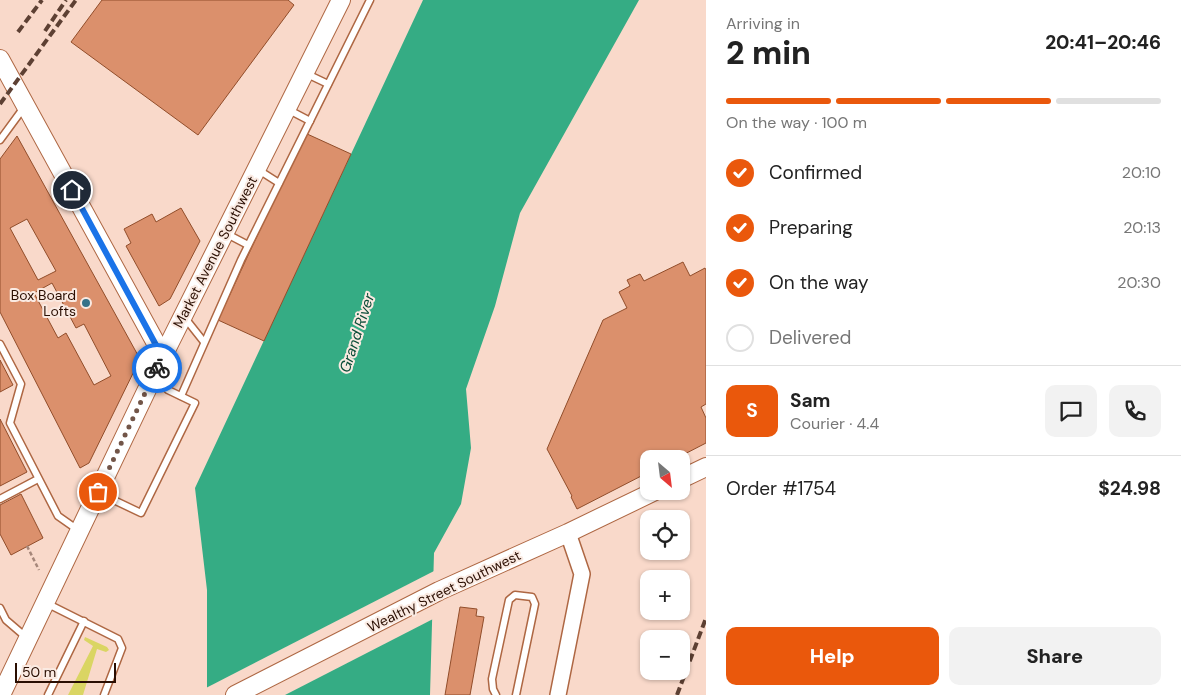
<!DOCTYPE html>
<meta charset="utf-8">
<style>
:root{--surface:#fff;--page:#f2f2f2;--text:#222;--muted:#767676;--line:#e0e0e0;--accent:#ea580c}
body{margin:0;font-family:"DM Sans",sans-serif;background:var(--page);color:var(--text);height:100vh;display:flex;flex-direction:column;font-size:19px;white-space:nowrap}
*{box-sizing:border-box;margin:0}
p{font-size:16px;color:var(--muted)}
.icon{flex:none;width:28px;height:28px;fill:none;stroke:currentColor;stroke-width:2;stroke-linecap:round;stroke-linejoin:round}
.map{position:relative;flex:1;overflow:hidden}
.panel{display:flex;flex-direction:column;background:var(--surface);width:475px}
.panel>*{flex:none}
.needle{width:32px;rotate:152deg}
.controls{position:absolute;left:640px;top:450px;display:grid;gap:10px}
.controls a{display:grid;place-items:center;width:50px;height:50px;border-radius:10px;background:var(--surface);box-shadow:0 1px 4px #0004;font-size:25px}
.scale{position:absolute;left:15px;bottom:12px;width:101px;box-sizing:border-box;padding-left:5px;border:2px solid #2a0e02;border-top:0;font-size:14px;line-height:18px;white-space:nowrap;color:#2a0e02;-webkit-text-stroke:4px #faeae2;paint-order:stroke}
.pin{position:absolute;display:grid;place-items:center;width:42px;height:42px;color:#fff;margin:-21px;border:2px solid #fff;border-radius:50%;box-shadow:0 1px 5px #0007}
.courier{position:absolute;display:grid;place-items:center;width:50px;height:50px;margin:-25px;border:4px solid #1a73e8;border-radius:50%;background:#fff;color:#222;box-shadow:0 1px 6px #0007}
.overview em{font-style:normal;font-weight:800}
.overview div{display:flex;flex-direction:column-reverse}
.overview{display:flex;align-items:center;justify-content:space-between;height:85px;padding:0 20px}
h1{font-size:32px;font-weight:800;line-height:38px}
.bar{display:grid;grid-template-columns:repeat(4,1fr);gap:8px 5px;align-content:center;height:60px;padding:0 20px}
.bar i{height:6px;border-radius:4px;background:var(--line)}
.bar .selected{background:var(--accent)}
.bar p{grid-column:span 4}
.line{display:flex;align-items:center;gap:12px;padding:0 20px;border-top:1px solid var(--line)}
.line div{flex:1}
.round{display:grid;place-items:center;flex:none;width:52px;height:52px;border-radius:10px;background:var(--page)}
ol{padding:0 20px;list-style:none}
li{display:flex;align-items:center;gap:15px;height:55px}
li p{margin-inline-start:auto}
li .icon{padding:5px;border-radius:50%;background:var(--accent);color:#fff;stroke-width:4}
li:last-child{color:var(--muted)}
li i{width:28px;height:28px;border:2px solid var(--line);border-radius:50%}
.action{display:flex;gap:10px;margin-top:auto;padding:10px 20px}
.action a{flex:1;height:58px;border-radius:10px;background:var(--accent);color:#fff;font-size:20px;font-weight:800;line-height:58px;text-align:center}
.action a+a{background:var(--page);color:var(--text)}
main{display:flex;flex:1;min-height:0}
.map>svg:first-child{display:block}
.green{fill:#dad563}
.water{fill:#35ac84}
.pier{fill:#f9d9ca}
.building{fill:#db906c;stroke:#914d2a;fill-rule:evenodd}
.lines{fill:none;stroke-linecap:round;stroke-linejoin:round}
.service-casing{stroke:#ae6743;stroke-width:9}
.tertiary-casing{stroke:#ae6743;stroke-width:18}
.secondary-casing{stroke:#ae6743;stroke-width:20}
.path{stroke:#a6877a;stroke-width:2.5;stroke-dasharray:4 2.5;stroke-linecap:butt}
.service{stroke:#fff;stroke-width:6}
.tertiary{stroke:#fff;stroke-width:15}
.secondary{stroke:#fff;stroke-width:18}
.rail{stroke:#5d4033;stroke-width:4;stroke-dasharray:8 4;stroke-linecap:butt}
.done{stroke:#725548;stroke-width:5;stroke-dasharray:0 9}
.route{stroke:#1a73e8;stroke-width:6}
.poi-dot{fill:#367289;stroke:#faeae2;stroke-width:2}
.labels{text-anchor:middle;stroke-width:4;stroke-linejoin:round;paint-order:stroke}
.street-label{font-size:14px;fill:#2a0e02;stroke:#faeae2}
.poi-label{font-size:14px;fill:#2a0e02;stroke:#faeae2;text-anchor:end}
.water-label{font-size:15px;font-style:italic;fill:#0b4d38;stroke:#faeae2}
</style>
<main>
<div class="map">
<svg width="706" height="695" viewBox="0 0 706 695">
<rect width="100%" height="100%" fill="#f9d9ca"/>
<polygon class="green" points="85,637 107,647 109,650 106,652 97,649 83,695 68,695 93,646 84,640"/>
<polygon class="water" points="423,0 639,0 520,213 495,306 466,389 471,448 461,504 434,553 430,695 207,695 207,590 195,488"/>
<polygon class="pier" points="436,570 435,618 285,695 204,695 204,689"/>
<g class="building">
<polygon points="102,0 288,0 294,5 198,135 71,42"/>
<polygon points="305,133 351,154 264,341 218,320"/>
<path d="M17,136l123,223 -51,104 -9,5 -80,-156v-153zM27,219l29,52 -18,9 -28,-52zM52,283l24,45 8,-4 27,52 -17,9 -28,-52 -8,5 -24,-45z"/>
<polygon points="181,208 200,241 170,299 159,306 126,246 131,243 124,229 152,214 156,222"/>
<polygon points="683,262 690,276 705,268 706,270 706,404 701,407 706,418 706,443 675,459 649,459 649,472 577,509 571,497 572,496 547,449 603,320 627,308 619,292 630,286 627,280 640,274 644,281"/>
<polygon points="0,360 13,385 0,392"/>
<polygon points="0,419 27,472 0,486"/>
<polygon points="21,494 43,538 11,555 0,534 0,505"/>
<polygon points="460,607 477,609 476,616 484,617 470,695 445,695"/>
</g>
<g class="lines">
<defs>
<g id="service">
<polyline points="307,74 328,84"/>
<polyline points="289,110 310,121"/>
<polyline points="0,140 25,106"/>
<polyline points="257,169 279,183"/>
<polyline points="225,233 248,245"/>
<polyline points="185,318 204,342"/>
<polyline points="0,344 21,384 10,423 58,516 78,530"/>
<polyline points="181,396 241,260 370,0"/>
<polyline points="99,493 141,513 195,403 168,390 154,377"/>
<polyline points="0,499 38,479"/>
<polyline points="46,603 118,639 122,648 104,695"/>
<polyline points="0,608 6,620 27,638"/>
<polyline points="48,695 84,621"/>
<polyline points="496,695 493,689 492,679 509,600 515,595 532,597 535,604 516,695"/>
</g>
<polyline id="tertiary" points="558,695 582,574 568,533"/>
<g id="secondary">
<polyline points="0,59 163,356"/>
<polyline points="681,479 706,467"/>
<polyline points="1,695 163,356 341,0"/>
<polyline points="235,695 439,591 568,533 655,491"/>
</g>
</defs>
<use href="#service" class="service-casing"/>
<use href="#tertiary" class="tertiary-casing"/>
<use href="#secondary" class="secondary-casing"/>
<polyline class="path" points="27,546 39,570"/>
<use href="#service" class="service"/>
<use href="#tertiary" class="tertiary"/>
<use href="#secondary" class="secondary"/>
<g class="rail">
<polyline points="45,31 66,0"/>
<polyline points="18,32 42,0"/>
<polyline points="0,104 76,0"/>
<polyline points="677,695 706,618"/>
</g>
</g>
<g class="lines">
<polyline class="done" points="98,492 157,368"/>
<polyline class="route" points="72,190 162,356 157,368"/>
</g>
<circle class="poi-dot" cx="86" cy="303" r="5"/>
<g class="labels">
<g class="street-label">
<text transform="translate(215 252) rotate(-63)" y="5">Market Avenue Southwest</text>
<text transform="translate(444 591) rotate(-26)" y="5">Wealthy Street Southwest</text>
</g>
<g class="poi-label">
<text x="76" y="300">Box Board<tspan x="76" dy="16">Lofts</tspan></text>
</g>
<g class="water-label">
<text transform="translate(357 333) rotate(-72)" y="5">Grand River</text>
</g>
</g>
</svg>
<div class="controls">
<a><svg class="needle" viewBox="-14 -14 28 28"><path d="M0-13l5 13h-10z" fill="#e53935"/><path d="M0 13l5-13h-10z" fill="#767676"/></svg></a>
<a><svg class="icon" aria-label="locate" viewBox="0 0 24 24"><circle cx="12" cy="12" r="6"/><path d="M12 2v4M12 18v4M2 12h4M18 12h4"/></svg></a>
<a>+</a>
<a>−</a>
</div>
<div class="scale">50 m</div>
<div class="pin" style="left:98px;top:492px;background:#ea580c"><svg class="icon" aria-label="bag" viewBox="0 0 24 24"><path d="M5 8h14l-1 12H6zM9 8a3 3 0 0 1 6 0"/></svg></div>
<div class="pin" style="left:72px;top:190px;background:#1f2937"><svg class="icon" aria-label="home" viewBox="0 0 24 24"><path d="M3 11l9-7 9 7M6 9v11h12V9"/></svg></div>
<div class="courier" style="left:157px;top:368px"><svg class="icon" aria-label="bike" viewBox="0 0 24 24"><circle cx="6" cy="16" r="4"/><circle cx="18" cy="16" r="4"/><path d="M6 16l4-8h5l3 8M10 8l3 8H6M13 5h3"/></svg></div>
</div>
<section class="panel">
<div class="overview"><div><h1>2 min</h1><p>Arriving in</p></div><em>20:41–20:46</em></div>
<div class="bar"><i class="selected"></i><i class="selected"></i><i class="selected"></i><i></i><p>On the way · 100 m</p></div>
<ol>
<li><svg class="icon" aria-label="check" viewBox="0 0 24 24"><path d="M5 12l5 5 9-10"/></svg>Confirmed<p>20:10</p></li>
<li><svg class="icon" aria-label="check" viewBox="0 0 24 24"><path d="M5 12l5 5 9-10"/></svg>Preparing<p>20:13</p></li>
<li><svg class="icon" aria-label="check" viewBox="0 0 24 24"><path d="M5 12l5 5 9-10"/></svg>On the way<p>20:30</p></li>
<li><i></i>Delivered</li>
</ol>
<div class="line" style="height:90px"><b class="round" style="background:var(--accent);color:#fff">S</b><div><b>Sam</b><p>Courier · 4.4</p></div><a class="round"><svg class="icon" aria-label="chat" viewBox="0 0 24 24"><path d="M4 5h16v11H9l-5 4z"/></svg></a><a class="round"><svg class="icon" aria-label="phone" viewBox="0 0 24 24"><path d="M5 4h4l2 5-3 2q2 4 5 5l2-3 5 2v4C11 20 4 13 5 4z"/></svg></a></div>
<div class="line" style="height:65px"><div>Order #1754</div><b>$24.98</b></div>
<div class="action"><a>Help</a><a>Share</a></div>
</section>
</main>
